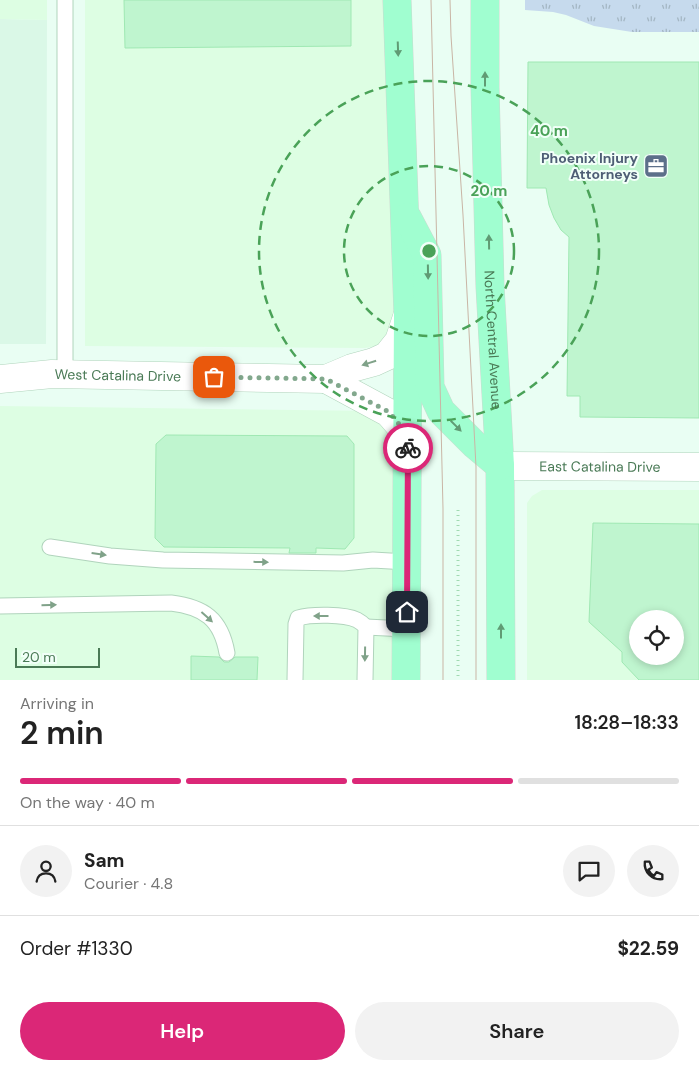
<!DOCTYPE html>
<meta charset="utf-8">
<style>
:root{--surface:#fff;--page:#f2f2f2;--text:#222;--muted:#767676;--line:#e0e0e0;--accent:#db2777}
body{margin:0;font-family:"DM Sans",sans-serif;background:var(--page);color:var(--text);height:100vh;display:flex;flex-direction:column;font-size:19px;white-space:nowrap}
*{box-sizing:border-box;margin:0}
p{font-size:16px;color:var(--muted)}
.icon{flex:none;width:28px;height:28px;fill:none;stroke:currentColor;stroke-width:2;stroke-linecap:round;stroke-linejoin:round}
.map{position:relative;height:680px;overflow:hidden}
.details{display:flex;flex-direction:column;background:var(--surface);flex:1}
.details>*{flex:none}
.buttons{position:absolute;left:629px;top:610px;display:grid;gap:10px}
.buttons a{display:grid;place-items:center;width:55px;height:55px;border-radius:50%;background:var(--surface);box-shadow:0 2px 8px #0003;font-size:25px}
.scale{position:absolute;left:15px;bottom:12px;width:85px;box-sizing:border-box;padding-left:5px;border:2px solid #4a7a56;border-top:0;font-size:14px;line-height:18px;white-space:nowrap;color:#4a7a56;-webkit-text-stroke:4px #f1fff8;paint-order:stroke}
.pin{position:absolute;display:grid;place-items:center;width:42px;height:42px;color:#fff;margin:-21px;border-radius:10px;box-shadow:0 2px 8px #0006}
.courier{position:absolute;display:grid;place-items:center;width:50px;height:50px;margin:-25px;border:4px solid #db2777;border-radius:50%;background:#fff;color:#222;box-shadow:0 1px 6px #0007}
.head em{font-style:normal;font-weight:600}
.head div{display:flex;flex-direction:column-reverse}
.head{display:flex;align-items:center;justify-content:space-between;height:85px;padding:0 20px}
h1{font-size:32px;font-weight:600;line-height:38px}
.bar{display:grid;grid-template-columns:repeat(4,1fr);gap:8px 5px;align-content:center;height:60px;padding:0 20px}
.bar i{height:6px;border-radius:4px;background:var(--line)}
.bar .active{background:var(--accent)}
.bar p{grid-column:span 4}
.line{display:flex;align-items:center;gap:12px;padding:0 20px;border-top:1px solid var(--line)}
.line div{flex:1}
.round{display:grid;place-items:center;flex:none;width:52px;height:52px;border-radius:26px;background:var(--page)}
.cta{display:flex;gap:10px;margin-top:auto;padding:10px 20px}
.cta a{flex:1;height:58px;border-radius:30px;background:var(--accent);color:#fff;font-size:20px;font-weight:600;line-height:58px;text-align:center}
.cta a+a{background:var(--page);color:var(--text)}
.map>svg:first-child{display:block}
.residential{fill:#daf8e7}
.commercial{fill:#ddfee3;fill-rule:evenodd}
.grass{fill:url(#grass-tufts)}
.building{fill:#bff5cf;stroke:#9fe8b3;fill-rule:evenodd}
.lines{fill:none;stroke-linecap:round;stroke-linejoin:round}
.lane-casing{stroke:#b0d4bc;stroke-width:17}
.street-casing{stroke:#b0d4bc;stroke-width:29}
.primary-casing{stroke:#ccdad0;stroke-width:29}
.path{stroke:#a1dab1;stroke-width:3;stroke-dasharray:1 4;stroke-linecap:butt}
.lane{stroke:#fff;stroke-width:15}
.street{stroke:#fff;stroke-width:28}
.primary{stroke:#a0fed0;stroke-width:28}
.tram{stroke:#c9b5a5;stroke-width:1}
.oneway{fill:#609b74}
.oneway2{fill:#80a289}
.done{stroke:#82a88d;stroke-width:5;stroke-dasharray:0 9}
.route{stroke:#db2777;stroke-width:6}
.ring{fill:none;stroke:#4aa258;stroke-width:2.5;stroke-dasharray:9 6}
.labels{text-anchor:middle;stroke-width:4;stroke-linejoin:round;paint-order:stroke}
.service-label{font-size:14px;font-weight:bold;fill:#4e5e75;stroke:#f1fff8;text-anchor:end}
.street-label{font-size:14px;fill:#4a7a56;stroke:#f1fff8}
.centre{fill:#4aa258;stroke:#f1fff8;stroke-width:2.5}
.ring-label{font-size:15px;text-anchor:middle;font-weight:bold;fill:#4aa258;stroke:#f1fff8;stroke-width:4;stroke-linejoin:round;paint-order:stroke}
</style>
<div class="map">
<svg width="699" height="680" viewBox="0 0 699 680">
<defs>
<pattern id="grass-tufts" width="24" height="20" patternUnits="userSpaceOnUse" patternTransform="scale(1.25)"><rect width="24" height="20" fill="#c6daed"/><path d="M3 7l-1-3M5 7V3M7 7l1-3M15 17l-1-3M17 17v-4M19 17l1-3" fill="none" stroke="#a3b6c3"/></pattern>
</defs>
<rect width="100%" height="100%" fill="#e9fef3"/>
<polygon class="residential" points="0,19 47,20 46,344 0,344"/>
<g class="commercial">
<polygon points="0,0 47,0 47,20 0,19"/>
<polygon points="85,0 389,0 394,326 382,345 365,348 85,346"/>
<polygon points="0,406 376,411 395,432 395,680 0,680"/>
<path d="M542,490h157v190h-172v-177l5,-7zM638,619h37v37h-37z"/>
</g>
<polygon class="grass" points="525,0 699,0 699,32 632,32 594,26 566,15 553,12 525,10"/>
<g class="building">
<polygon points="124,0 351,0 351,46 125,48"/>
<polygon points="528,62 699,62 699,418 580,417 580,396 567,396 569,237 561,230 554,218 549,205 546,188 527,188"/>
<polygon points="166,435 347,436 354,444 354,538 345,549 316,548 316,553 289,553 290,548 164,547 155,538 156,444"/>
<path d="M593,523l106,1v156h-60l-17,-18v-10l-33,-30zM638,619h37v37h-37z"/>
<polygon points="191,656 219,657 224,662 229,662 235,657 258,657 257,680 191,680"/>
</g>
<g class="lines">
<defs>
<g id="lane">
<polyline points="65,0 65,376"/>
<polyline points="50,547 110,556 163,560 343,563 373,560 407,562"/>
<path d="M0,606l171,-3c33,4 50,16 56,50"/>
<polyline points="366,627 406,629"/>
<path d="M295,680l1,-56 2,-6c13,-4 47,-4 59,2 4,2 6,4 9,7l-1,53"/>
</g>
<g id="street">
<path id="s1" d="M0,379l52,-5 274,5 26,-11 22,-6 13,-6 12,-15 9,-27"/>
<polyline points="326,379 389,413 408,435"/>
<path id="s2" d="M500,466l199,1"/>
</g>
<g id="primary">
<polyline points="397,0 408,314 406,680"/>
<path id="s3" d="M485,0v87l5,199 10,180 1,214"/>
<polyline points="407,217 427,255 430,387 441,411 475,445 500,466"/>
</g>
</defs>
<use href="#lane" class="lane-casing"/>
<use href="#street" class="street-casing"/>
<use href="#primary" class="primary-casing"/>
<polyline class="path" points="458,510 458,680"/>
<use href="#lane" class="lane"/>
<use href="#street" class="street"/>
<use href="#primary" class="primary"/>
<g class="tram">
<polyline points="431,0 443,509 443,680"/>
<polyline points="450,0 451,36 463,215 476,467 476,680"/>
</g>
</g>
<defs><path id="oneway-solid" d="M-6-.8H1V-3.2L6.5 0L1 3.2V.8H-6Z" transform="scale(1.25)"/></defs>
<g class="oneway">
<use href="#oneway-solid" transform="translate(398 49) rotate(88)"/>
<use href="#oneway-solid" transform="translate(485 79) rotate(-90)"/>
<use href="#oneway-solid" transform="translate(489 242) rotate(-91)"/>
<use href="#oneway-solid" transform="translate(428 272) rotate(89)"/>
<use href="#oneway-solid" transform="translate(456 426) rotate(45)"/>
<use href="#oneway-solid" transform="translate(501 631) rotate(-90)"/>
</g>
<g class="oneway2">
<use href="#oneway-solid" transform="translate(369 363) rotate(162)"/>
<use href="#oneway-solid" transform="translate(99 554) rotate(8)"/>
<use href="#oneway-solid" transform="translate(261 562) rotate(1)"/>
<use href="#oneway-solid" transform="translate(49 605) rotate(-1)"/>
<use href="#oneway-solid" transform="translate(321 616) rotate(180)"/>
<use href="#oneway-solid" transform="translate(207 617) rotate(42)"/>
<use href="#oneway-solid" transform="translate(365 654) rotate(91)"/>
</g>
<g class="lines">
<polyline class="done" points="214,377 326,379 389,412 408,435 408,448"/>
<polyline class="route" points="407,612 408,448"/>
</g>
<g class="ring">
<circle cx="429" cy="251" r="85"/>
<circle cx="429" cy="251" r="170"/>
</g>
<defs>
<symbol id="office-square" viewBox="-11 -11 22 22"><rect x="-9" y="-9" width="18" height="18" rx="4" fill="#5c6f8a" stroke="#f1fff8"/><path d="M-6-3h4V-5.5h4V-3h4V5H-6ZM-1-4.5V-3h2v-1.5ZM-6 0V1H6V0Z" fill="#fff"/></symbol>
</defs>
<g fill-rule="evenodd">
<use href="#office-square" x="642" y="152" width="28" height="28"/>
</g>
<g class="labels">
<g class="service-label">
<text x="638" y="163">Phoenix Injury<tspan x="638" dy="16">Attorneys</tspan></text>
</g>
<g class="street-label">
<text dy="5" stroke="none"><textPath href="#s3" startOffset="340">North Central Avenue</textPath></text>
<text dy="5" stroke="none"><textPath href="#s1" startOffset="118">West Catalina Drive</textPath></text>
<text dy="5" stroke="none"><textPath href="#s2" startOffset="100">East Catalina Drive</textPath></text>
</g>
</g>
<circle cx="429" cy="251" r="8" class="centre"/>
<g class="ring-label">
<text x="549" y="136">40 m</text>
<text x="489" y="196">20 m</text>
</g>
</svg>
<div class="buttons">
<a><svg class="icon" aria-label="locate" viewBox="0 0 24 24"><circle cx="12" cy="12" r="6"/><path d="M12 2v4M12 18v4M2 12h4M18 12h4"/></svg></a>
</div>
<div class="scale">20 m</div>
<div class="pin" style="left:214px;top:377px;background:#ea580c"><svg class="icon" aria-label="bag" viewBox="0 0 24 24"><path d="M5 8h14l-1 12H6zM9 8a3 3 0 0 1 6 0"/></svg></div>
<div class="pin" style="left:407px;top:612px;background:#1f2937"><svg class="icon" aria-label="home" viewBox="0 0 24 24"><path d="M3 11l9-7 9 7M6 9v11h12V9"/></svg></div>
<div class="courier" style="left:408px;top:448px"><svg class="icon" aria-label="bike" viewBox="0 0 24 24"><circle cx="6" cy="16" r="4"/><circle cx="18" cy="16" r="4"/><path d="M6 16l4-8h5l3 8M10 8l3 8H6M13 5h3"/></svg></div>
</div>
<section class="details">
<div class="head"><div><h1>2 min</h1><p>Arriving in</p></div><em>18:28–18:33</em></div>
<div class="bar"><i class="active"></i><i class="active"></i><i class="active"></i><i></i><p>On the way · 40 m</p></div>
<div class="line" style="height:90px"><a class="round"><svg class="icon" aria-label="person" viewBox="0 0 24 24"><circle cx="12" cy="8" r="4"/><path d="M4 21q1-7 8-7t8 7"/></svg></a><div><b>Sam</b><p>Courier · 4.8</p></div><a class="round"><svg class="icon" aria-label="chat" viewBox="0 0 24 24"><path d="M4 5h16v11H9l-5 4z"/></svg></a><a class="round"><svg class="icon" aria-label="phone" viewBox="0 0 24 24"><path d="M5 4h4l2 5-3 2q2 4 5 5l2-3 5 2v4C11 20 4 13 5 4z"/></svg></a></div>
<div class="line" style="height:65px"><div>Order #1330</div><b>$22.59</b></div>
<div class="cta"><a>Help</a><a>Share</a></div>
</section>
